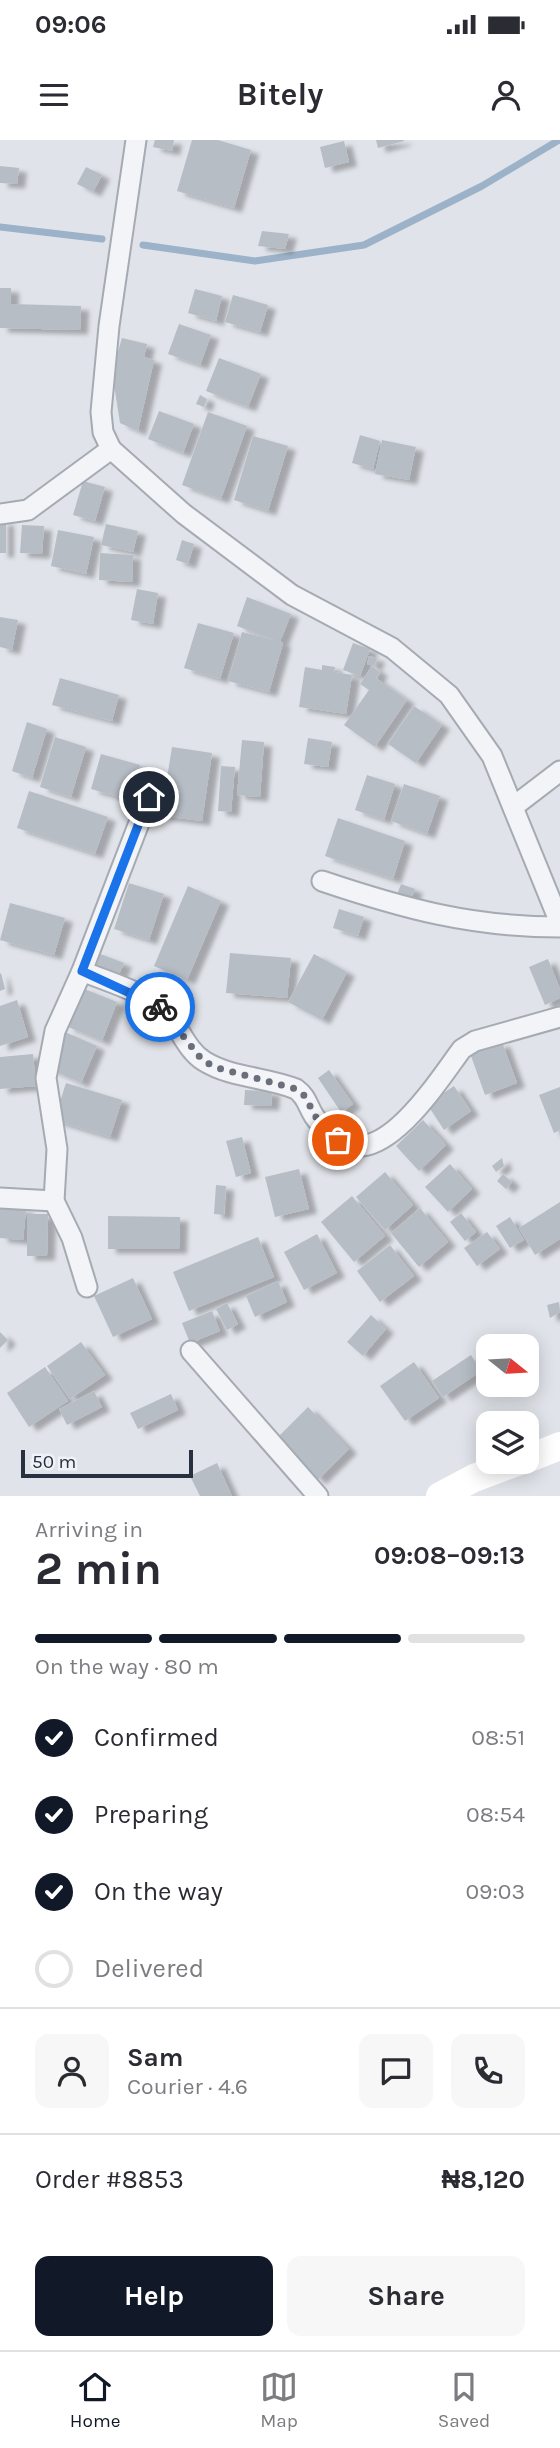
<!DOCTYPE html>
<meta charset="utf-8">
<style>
:root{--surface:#fff;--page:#f7f7f7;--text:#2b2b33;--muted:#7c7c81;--line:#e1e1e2;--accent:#111827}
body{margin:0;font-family:Karla,sans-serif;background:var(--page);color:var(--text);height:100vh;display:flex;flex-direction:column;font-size:26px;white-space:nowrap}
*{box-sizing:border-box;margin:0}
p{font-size:23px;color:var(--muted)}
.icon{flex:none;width:38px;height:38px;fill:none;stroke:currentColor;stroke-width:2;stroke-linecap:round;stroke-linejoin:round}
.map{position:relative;height:1356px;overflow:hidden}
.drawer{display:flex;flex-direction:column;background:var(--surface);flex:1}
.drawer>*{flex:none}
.needle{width:46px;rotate:108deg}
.controls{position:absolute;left:476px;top:1194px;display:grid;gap:14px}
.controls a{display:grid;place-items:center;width:63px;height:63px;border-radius:14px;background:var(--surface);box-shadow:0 4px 18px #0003;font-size:35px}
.scale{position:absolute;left:21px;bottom:18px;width:172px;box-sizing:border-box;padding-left:7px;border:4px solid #293140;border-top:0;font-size:19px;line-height:24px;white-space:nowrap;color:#293140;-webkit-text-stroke:5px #eff2f6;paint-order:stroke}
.pin{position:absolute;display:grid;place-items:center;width:60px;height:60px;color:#fff;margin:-30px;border:4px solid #fff;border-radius:50%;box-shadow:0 2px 7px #0007}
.courier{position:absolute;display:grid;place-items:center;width:70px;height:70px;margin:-35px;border:5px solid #1a73e8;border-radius:50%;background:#fff;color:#222;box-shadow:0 2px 9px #0007}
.headline em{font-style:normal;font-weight:700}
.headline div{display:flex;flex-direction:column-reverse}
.headline{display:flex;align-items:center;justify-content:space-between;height:119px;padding:0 35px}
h1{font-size:46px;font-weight:700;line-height:52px}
.bar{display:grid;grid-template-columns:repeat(4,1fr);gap:10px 7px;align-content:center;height:84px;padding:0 35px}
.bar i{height:9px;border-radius:5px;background:var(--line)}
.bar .selected{background:var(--accent)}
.bar p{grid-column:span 4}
.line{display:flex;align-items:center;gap:18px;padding:0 35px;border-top:2px solid var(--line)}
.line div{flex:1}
.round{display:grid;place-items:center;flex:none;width:74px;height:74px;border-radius:14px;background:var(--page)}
ol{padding:0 35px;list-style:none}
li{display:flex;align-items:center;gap:21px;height:77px}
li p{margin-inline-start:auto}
li .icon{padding:7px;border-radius:50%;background:var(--accent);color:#fff;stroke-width:4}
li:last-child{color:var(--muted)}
li i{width:38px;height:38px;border:4px solid var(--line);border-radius:50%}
.button{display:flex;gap:14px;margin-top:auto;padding:14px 35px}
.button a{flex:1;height:80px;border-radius:14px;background:var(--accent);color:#fff;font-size:28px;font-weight:700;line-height:80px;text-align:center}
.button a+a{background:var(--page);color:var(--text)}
.status{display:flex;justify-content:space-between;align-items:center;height:49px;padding:0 35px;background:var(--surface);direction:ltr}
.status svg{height:19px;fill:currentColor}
header{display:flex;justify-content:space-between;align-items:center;height:91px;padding:0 35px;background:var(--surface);font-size:32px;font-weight:700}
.menu{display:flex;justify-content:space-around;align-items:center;height:98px;border-top:2px solid var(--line);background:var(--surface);font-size:19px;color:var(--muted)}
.menu a{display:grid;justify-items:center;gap:4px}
.menu .selected{color:var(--accent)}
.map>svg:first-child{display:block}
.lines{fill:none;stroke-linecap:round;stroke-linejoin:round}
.stream{stroke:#9bb2c8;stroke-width:7}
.building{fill:#b7bdc5;filter:url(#shadow)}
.street-casing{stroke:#a5aab3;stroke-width:23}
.street{stroke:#f2f4f7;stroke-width:19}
.secondary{stroke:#fff;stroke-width:28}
.done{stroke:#696f7b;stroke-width:7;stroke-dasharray:0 12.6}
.route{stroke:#1a73e8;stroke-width:9}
</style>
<div class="status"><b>09:06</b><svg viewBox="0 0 49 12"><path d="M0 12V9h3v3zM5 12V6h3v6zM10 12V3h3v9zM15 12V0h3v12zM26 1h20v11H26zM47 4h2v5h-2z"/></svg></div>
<header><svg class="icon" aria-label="menu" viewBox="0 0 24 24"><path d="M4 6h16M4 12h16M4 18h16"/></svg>Bitely<svg class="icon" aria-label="person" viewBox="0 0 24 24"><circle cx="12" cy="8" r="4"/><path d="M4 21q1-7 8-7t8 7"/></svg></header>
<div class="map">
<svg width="560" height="1356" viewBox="0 0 560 1356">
<defs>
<filter id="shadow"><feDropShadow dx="8" dy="4.5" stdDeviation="2" flood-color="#0004"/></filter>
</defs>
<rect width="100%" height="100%" fill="#e0e3e9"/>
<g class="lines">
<g class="stream">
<polyline points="0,87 102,99"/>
<polyline points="143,105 255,121 364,105 482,46 559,0"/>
</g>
</g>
<g class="building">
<polygon points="155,0 174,0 172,11 153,7"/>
<polygon points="192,0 218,0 251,10 234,68 177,51"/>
<polygon points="376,0 404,0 404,1 378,8"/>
<polygon points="344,1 349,22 325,28 320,7"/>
<polygon points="0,26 19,28 17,44 0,43"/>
<polygon points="86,27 102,35 93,52 77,44"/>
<polygon points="262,91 289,94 285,109 258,106"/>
<polygon points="0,148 11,148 11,164 81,166 80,190 0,188"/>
<polygon points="195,149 222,156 216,181 188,173"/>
<polygon points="233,155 268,165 260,192 225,182"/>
<polygon points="179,184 211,195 200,225 168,214"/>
<polygon points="122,198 147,204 144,217 154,220 138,291 120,283 112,232"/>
<polygon points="219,218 261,234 248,267 206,251"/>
<polygon points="200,255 207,259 204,267 196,264"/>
<polygon points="159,271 194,284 183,313 148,299"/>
<polygon points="208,272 247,286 221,359 182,345"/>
<polygon points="360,295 380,301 373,329 352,323"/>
<polygon points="253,296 288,306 268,371 234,360"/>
<polygon points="382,300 416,307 409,340 375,334"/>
<polygon points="83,341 105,347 95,381 73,375"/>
<rect x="0" y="381" width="6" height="32"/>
<polygon points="106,384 138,391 133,412 101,405"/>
<polygon points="22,385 44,386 42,414 20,413"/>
<polygon points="58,390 94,397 86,434 51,426"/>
<polygon points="182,400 194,404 188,424 176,420"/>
<polygon points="100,413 133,415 132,442 99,440"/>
<polygon points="137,449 158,453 153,484 131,480"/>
<polygon points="247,457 291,474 280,502 283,503 269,552 228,541 242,492 277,501 237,486"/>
<polygon points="0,477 18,480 12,510 0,507"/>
<polygon points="198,483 234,493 220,539 184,528"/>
<polygon points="353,503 370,509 360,536 343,530"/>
<polygon points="369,516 377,518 374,526 367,524"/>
<polygon points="322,525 335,527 334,532 352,535 346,574 299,567 305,527 322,530"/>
<polygon points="372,526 380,532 376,538 407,560 375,607 344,585 369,550 360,544"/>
<polygon points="60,538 119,555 112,581 52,565"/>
<polygon points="414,566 442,585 416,623 388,604"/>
<polygon points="27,582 47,589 32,638 12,631"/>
<polygon points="55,597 86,607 71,657 40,647"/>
<polygon points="308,598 332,602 328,627 304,624"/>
<polygon points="242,600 264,602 260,657 237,655"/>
<polygon points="172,607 212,613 202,681 161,676"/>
<polygon points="101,614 140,625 129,660 91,649"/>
<polygon points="221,626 235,627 231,672 218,671"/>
<polygon points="367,635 395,644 384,680 355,670"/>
<polygon points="404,644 440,656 427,694 391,681"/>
<polygon points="29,651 108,677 95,714 17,688"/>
<polygon points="338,678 405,701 393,739 325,716"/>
<polygon points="129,743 164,754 149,800 114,789"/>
<polygon points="401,744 415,749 410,762 396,757"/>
<polygon points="188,746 221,761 187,840 154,826"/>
<polygon points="10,763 65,778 54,815 0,800"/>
<polygon points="339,769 364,777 358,796 333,788"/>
<polygon points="95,812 124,823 118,837 89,826"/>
<polygon points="230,813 291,818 287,858 226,853"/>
<polygon points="314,814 347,832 322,880 288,862"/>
<polygon points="548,819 560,849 560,858 545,865 529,827"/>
<polygon points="1,833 5,849 0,851 0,834"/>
<polygon points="82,848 117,862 102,901 66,886"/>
<polygon points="17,860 28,897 0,906 0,866"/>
<polygon points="65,892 97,906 81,943 48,928"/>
<polygon points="502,902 517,943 485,955 470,913"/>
<polygon points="33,914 36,946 0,949 0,917"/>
<polygon points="329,930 353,964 341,972 318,938"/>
<polygon points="66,943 122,960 110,997 54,980"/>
<polygon points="454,946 471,971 444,990 427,964"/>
<polygon points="560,947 560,990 554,993 539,955"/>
<polygon points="245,950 272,951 271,966 244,965"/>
<polygon points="423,980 446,1005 419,1031 396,1006"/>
<polygon points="242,997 251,1033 236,1037 226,1001"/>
<polygon points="502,1018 504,1026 496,1032 492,1026"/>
<polygon points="450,1024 472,1049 448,1072 425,1047"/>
<polygon points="299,1029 309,1069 275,1077 265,1037"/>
<polygon points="385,1032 413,1065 385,1090 356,1057"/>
<polygon points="503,1034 512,1042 506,1049 497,1041"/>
<polygon points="216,1045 226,1046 224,1075 214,1074"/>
<polygon points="352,1056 385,1096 354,1122 321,1082"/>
<polygon points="560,1062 560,1099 535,1115 519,1088"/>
<polygon points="0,1067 26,1069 23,1100 0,1098"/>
<polygon points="420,1068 448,1102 419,1127 391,1093"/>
<polygon points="461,1073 476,1092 465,1101 450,1082"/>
<polygon points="27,1074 48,1074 47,1116 27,1116"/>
<polygon points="108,1076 180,1077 179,1109 108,1109"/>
<polygon points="510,1077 524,1100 510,1108 496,1086"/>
<polygon points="487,1092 500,1109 477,1126 464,1108"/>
<polygon points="317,1094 337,1133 304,1150 284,1112"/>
<polygon points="258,1097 274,1137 189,1171 173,1132"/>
<polygon points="390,1105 414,1136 380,1162 357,1131"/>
<polygon points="133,1138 152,1179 113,1197 94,1156"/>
<polygon points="278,1141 287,1162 255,1177 246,1156"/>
<polygon points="559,1162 560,1172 550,1178 547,1165"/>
<polygon points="227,1163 238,1184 227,1190 216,1169"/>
<polygon points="212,1171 220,1191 190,1203 182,1183"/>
<polygon points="371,1175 386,1189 363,1216 347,1202"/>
<polygon points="0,1192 8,1200 0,1208"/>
<polygon points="515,1195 525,1206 508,1206 506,1204"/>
<polygon points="81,1202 105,1235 70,1259 47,1226"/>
<polygon points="471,1215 481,1231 443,1257 432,1241"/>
<polygon points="414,1222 439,1258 405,1281 380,1246"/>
<polygon points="45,1227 68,1261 29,1287 7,1253"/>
<polygon points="94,1251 102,1267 67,1285 59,1269"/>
<polygon points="171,1254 178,1270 138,1289 130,1273"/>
<polygon points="308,1267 349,1309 318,1340 277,1298"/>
<polygon points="217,1323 232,1356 200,1356 190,1336"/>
</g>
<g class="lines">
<defs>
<g id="street">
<polyline points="136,0 109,186 101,272 103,292 111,309 184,374 292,455 392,508 449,555 492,616 560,783"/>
<polyline points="0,374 28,370 111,309"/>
<polyline points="513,667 560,631"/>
<path d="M322,741c83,28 150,46 238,46"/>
<path d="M82,831c26,11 61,20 82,40 16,15 21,38 40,50 27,17 63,16 92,28 11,8 11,16 18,27 5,8 16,17 23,23 45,34 102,-60 125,-90l13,-8 85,-24"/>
<polyline points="0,1058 54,1061"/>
<polyline points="87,1147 72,1098 54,1061 57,1009 46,938 55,891 82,831 149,657"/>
<polyline points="191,1211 318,1356"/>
</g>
</defs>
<use href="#street" class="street-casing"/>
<use href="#street" class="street"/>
<g class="secondary">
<polyline points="527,1319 560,1306"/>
<polyline points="440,1356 474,1338 520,1321"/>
</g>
</g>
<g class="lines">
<polyline class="done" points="160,867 203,921 218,928 296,949 306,957 314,975 338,1000"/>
<polyline class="route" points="149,657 82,831 160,867"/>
</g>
</svg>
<div class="controls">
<a><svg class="needle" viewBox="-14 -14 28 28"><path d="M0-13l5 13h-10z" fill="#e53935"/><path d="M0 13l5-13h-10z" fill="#7c7c81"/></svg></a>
<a><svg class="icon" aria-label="layers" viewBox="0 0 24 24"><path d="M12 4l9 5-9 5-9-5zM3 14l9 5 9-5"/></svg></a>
</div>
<div class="scale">50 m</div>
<div class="pin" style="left:338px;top:1000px;background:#ea580c"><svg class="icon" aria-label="bag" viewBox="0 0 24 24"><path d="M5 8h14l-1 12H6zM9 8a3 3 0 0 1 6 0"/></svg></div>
<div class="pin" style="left:149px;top:657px;background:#1f2937"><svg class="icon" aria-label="home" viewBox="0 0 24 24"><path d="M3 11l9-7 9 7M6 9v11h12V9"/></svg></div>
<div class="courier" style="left:160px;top:867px"><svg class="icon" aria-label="bike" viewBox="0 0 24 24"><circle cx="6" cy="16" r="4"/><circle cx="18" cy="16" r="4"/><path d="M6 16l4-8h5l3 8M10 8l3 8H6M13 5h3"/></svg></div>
</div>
<section class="drawer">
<div class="headline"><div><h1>2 min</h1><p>Arriving in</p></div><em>09:08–09:13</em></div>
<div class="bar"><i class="selected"></i><i class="selected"></i><i class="selected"></i><i></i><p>On the way · 80 m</p></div>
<ol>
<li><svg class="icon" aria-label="check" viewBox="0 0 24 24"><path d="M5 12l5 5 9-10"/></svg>Confirmed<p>08:51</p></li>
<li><svg class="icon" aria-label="check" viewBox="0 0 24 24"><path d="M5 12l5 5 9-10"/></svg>Preparing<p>08:54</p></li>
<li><svg class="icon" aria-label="check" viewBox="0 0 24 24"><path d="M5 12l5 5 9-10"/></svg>On the way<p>09:03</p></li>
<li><i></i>Delivered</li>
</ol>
<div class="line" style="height:126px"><a class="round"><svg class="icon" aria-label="person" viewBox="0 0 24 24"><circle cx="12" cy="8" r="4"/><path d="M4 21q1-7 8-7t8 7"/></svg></a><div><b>Sam</b><p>Courier · 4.6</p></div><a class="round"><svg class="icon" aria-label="chat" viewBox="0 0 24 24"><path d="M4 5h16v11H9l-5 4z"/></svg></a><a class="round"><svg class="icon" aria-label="phone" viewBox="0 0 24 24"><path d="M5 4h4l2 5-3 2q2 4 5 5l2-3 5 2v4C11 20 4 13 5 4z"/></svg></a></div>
<div class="line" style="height:91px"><div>Order #8853</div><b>₦8,120</b></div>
<div class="button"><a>Help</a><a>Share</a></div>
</section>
<nav class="menu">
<a class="selected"><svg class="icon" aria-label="home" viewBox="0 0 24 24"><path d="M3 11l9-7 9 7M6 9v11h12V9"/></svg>Home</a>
<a><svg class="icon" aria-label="map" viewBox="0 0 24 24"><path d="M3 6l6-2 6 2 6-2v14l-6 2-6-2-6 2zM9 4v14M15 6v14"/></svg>Map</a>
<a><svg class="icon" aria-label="saved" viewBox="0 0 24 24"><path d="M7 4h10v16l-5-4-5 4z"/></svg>Saved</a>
</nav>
